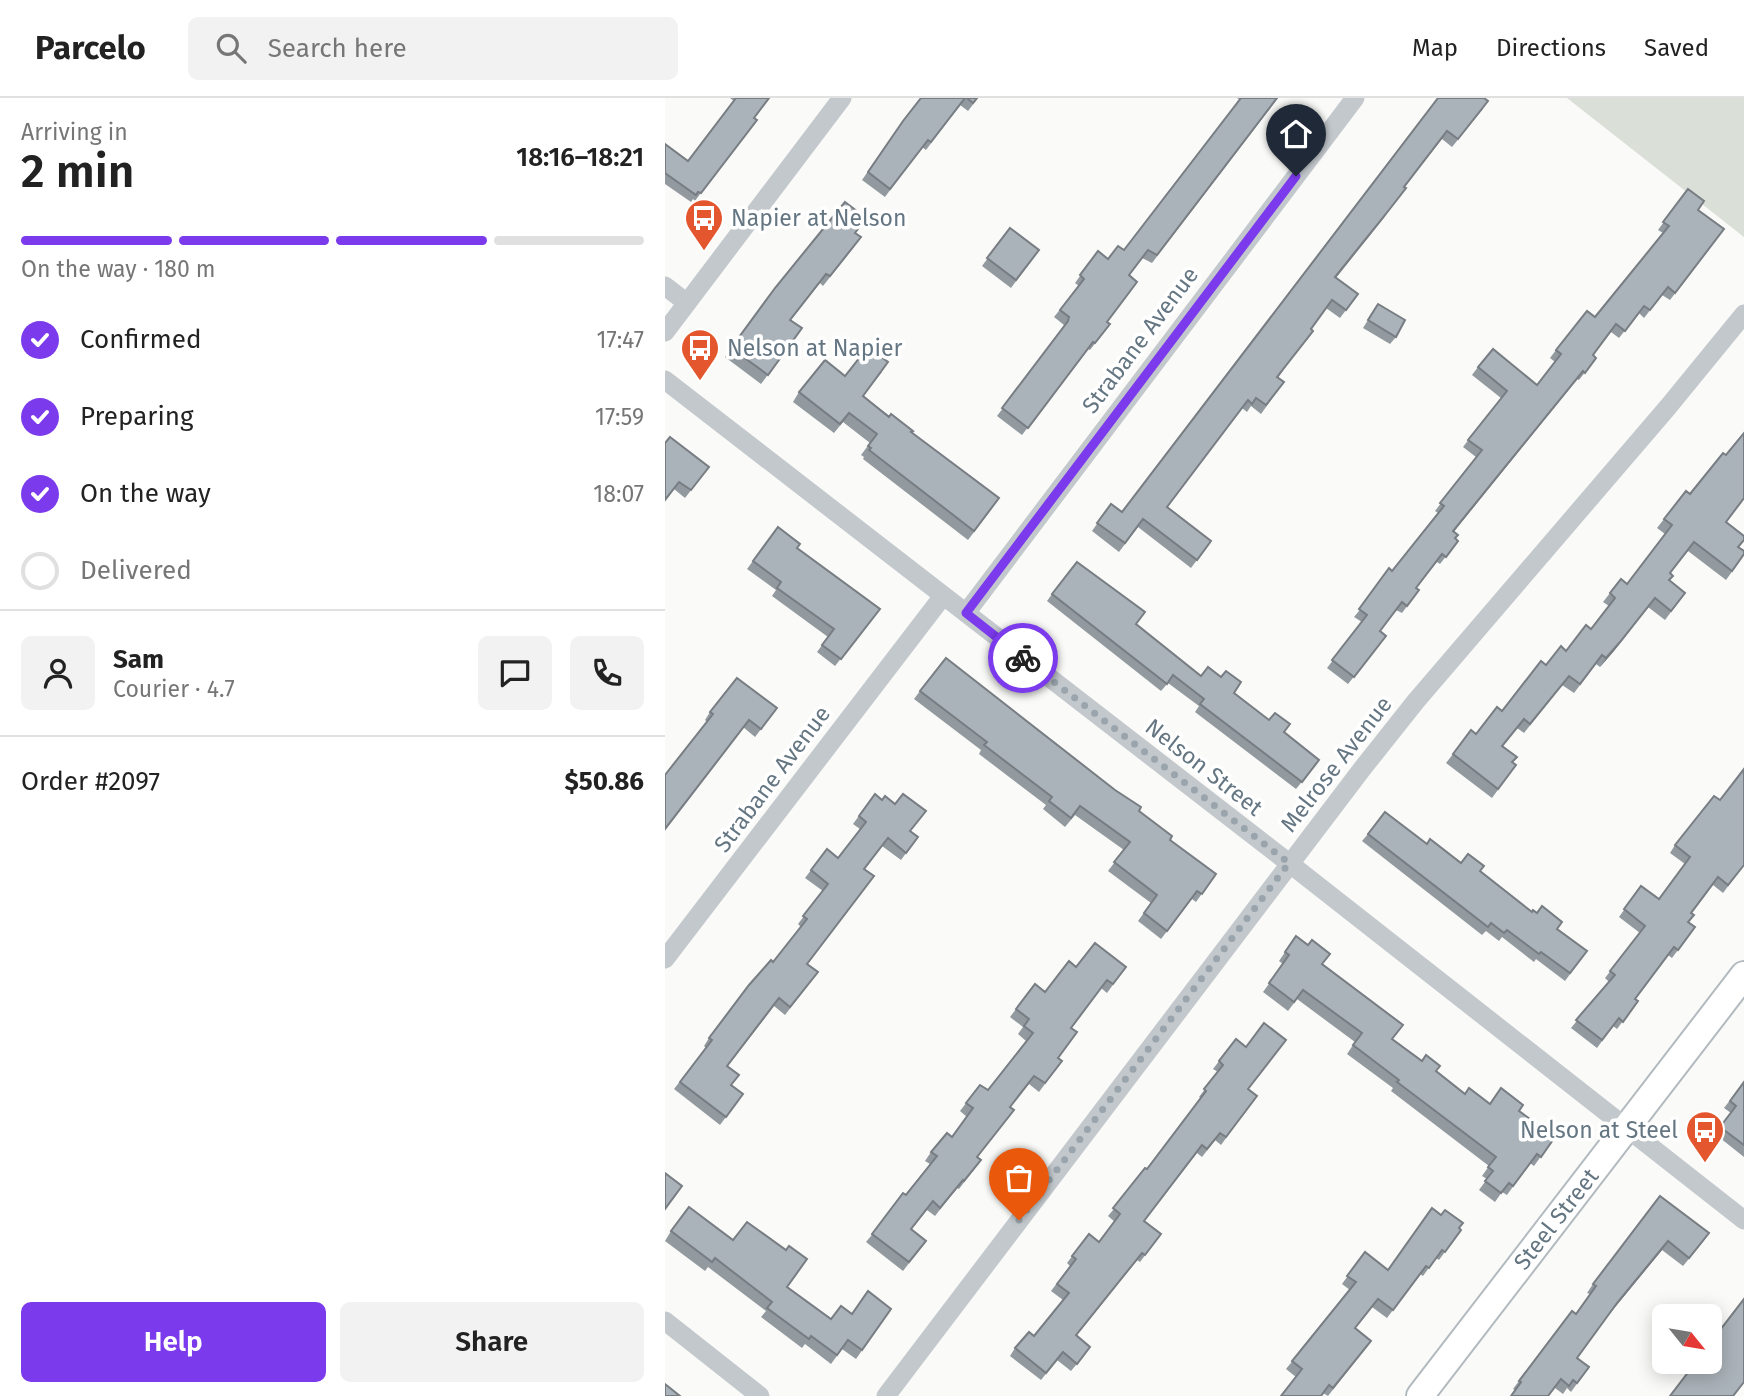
<!DOCTYPE html>
<meta charset="utf-8">
<style>
:root{--surface:#fff;--page:#f2f2f2;--text:#222;--muted:#767676;--line:#e0e0e0;--accent:#7c3aed}
body{margin:0;font-family:"Fira Sans",sans-serif;background:var(--page);color:var(--text);height:100vh;display:flex;flex-direction:column;font-size:26px;white-space:nowrap}
*{box-sizing:border-box;margin:0}
p{font-size:23px;color:var(--muted)}
.icon{flex:none;width:38px;height:38px;fill:none;stroke:currentColor;stroke-width:2;stroke-linecap:round;stroke-linejoin:round}
.map{position:relative;flex:1;overflow:hidden}
.drawer{display:flex;flex-direction:column;background:var(--surface);width:665px}
.drawer>*{flex:none}
.needle{width:46px;rotate:120deg}
.tools{position:absolute;left:987px;top:1206px;display:grid;gap:14px}
.tools a{display:grid;place-items:center;width:70px;height:70px;border-radius:10px;background:var(--surface);box-shadow:0 4px 18px #0003;font-size:35px}
.pin{position:absolute;display:grid;place-items:center;width:60px;height:60px;color:#fff;margin:-72px -30px;border-radius:50% 50% 50% 0;rotate:-45deg;box-shadow:0 0 7px #0007}
.pin .icon{rotate:45deg}
.courier{position:absolute;display:grid;place-items:center;width:70px;height:70px;margin:-35px;border:5px solid #7c3aed;border-radius:50%;background:#fff;color:#222;box-shadow:0 2px 9px #0007}
.summary em{font-style:normal;font-weight:600}
.summary div{display:flex;flex-direction:column-reverse}
.summary{display:flex;align-items:center;justify-content:space-between;height:119px;padding:0 21px}
h1{font-size:46px;font-weight:600;line-height:52px}
.bar{display:grid;grid-template-columns:repeat(4,1fr);gap:10px 7px;align-content:center;height:84px;padding:0 21px}
.bar i{height:9px;border-radius:5px;background:var(--line)}
.bar .on{background:var(--accent)}
.bar p{grid-column:span 4}
.line{display:flex;align-items:center;gap:18px;padding:0 21px;border-top:2px solid var(--line)}
.line div{flex:1}
.round{display:grid;place-items:center;flex:none;width:74px;height:74px;border-radius:10px;background:var(--page)}
ol{padding:0 21px;list-style:none}
li{display:flex;align-items:center;gap:21px;height:77px}
li p{margin-inline-start:auto}
li .icon{padding:7px;border-radius:50%;background:var(--accent);color:#fff;stroke-width:4}
li:last-child{color:var(--muted)}
li i{width:38px;height:38px;border:4px solid var(--line);border-radius:50%}
.cta{display:flex;gap:14px;margin-top:auto;padding:14px 21px}
.cta a{flex:1;height:80px;border-radius:10px;background:var(--accent);color:#fff;font-size:28px;font-weight:600;line-height:80px;text-align:center}
.cta a+a{background:var(--page);color:var(--text)}
header{display:flex;align-items:center;gap:42px;box-sizing:border-box;height:98px;padding:0 35px;background:var(--surface);border-bottom:2px solid var(--line)}
header strong{font-size:33px}
nav{display:flex;gap:38px;margin-inline-start:auto;font-size:24px}
.search{width:490px;height:63px;background:var(--page);display:flex;align-items:center;gap:18px;box-sizing:border-box;padding:0 24px;border-radius:10px;color:var(--muted);font-size:26px}
main{display:flex;flex:1;min-height:0}
.map>svg:first-child{display:block}
.green{fill:#dadfd7}
.lines{fill:none;stroke-linecap:round;stroke-linejoin:round}
.secondary-casing{stroke:#b3babf;stroke-width:30}
.street{stroke:#c3c8cc;stroke-width:19}
.secondary{stroke:#fff;stroke-width:26}
.wall{fill:#929a9f}
.shaded-wall{fill:#777d82}
.building{fill:#aab3b9;stroke:#777d82;stroke-width:2}
.done{stroke:#99a4ac;stroke-width:7;stroke-dasharray:0 12.6}
.route{stroke:#7c3aed;stroke-width:9}
.labels{text-anchor:middle;stroke-width:7;stroke-linejoin:round;paint-order:stroke}
.poi-label{font-size:23px;fill:#657683;stroke:#fff;text-anchor:start}
.street-label{font-size:23px;fill:#657683;stroke:#fff}
</style>
<header>
<strong>Parcelo</strong>
<div class="search"><svg class="icon" aria-label="search" viewBox="0 0 24 24"><circle cx="10" cy="10" r="6"/><path d="M15 15l6 6"/></svg>Search here</div>
<nav><a>Map</a><a>Directions</a><a>Saved</a></nav>
</header>
<main>
<section class="drawer">
<div class="summary"><div><h1>2 min</h1><p>Arriving in</p></div><em>18:16–18:21</em></div>
<div class="bar"><i class="on"></i><i class="on"></i><i class="on"></i><i></i><p>On the way · 180 m</p></div>
<ol>
<li><svg class="icon" aria-label="check" viewBox="0 0 24 24"><path d="M5 12l5 5 9-10"/></svg>Confirmed<p>17:47</p></li>
<li><svg class="icon" aria-label="check" viewBox="0 0 24 24"><path d="M5 12l5 5 9-10"/></svg>Preparing<p>17:59</p></li>
<li><svg class="icon" aria-label="check" viewBox="0 0 24 24"><path d="M5 12l5 5 9-10"/></svg>On the way<p>18:07</p></li>
<li><i></i>Delivered</li>
</ol>
<div class="line" style="height:126px"><a class="round"><svg class="icon" aria-label="person" viewBox="0 0 24 24"><circle cx="12" cy="8" r="4"/><path d="M4 21q1-7 8-7t8 7"/></svg></a><div><b>Sam</b><p>Courier · 4.7</p></div><a class="round"><svg class="icon" aria-label="chat" viewBox="0 0 24 24"><path d="M4 5h16v11H9l-5 4z"/></svg></a><a class="round"><svg class="icon" aria-label="phone" viewBox="0 0 24 24"><path d="M5 4h4l2 5-3 2q2 4 5 5l2-3 5 2v4C11 20 4 13 5 4z"/></svg></a></div>
<div class="line" style="height:91px"><div>Order #2097</div><b>$50.86</b></div>
<div class="cta"><a>Help</a><a>Share</a></div>
</section>
<div class="map">
<svg width="1079" height="1298" viewBox="0 0 1079 1298">
<rect width="100%" height="100%" fill="#fafaf8"/>
<polygon class="green" points="902,0 1079,0 1079,139"/>
<g class="lines">
<defs>
<polyline id="secondary" points="755,1298 1079,877"/>
</defs>
<use href="#secondary" class="secondary-casing"/>
<g class="street">
<polyline points="0,188 22,205"/>
<polyline points="0,234 177,0"/>
<polyline points="0,282 624,765 1079,1122"/>
<polyline points="301,515 690,0"/>
<polyline points="0,861 278,498"/>
<polyline points="0,1223 95,1298"/>
<polyline points="221,1298 697,671 751,603 1003,309 1079,216"/>
</g>
<use href="#secondary" class="secondary"/>
</g>
<g class="wall">
<polygon points="65,0 104,0 30,103 28,101 26,104 0,86 0,46 23,63 69,3"/>
<polygon points="256,0 313,0 303,13 295,7 261,52 257,49 220,99 197,82 238,23"/>
<polygon points="572,0 613,0 487,165 477,160 464,178 442,224 439,234 425,252 423,251 357,337 332,318 398,230 399,227 389,219 414,188 410,185 433,153 443,161 459,152 575,2"/>
<polygon points="773,0 818,11 787,49 777,41 739,89 719,120 671,180 693,196 675,220 661,210 613,280 619,284 596,316 586,308 582,314 577,310 502,409 546,443 526,470 473,429 454,454 427,433 446,406 457,414"/>
<polygon points="1023,91 1033,112 1059,131 1005,202 997,197 979,220 974,215 954,240 946,234 928,257 931,260 914,282 912,281 789,433 790,440 793,443 775,466 772,464 751,490 754,492 737,515 731,512 715,533 716,545 683,586 662,570 697,524 689,519 727,473 773,415 770,413 811,359 798,349 836,300 807,277 813,269 872,287 890,264 885,260 891,252 930,219 998,135 993,132"/>
<polygon points="345,130 374,152 346,190 317,168"/>
<polygon points="190,135 189,149 158,188 155,185 126,222 137,230 96,286 60,259 110,190"/>
<polygon points="713,206 731,239 725,246 698,230"/>
<polygon points="217,274 198,298 246,334 328,409 303,442 198,361 199,359 196,357 205,345 178,324 169,335 128,304 134,294 180,278"/>
<polygon points="0,345 44,369 20,400 9,391"/>
<polygon points="999,421 1061,424 1074,449 1079,457 1061,482 1023,453 1005,475 1008,478 1004,482 1020,495 1000,522 983,509 949,553 935,569 931,566 909,595 897,587 859,635 852,630 838,648 848,664 851,667 827,700 781,665 788,656 837,613 881,567 901,553 926,531 944,508 938,504 956,481 962,486 1000,436 992,430"/>
<polygon points="113,429 132,450 210,518 170,568 152,554 163,539 107,498 111,492 82,471"/>
<polygon points="387,496 471,526 536,578 569,595 619,634 649,669 631,691 530,614 534,608 503,585 496,593 382,503"/>
<polygon points="255,593 474,713 505,742 551,776 531,804 527,801 496,841 473,823 486,805 443,773 459,752 410,717 400,729 378,711 381,707 314,656 316,652 249,601"/>
<polygon points="112,610 90,639 78,629 42,624 40,622 45,614"/>
<polygon points="210,696 246,733 253,739 236,762 217,748 200,771 142,866 153,874 147,882 120,917 109,908 63,968 67,987 78,996 55,1027 9,991 41,950 39,948 44,940 108,864 136,829 133,826 158,793 140,780 162,751 173,760 195,731 188,726"/>
<polygon points="703,736 762,746 796,765 893,831 922,853 900,883 871,861 869,864 837,839 834,843 821,833 817,837 697,743"/>
<polygon points="1010,747 1079,767 1058,795 1048,787 1027,815 1023,824 1030,829 1007,860 1003,857 970,901 973,903 952,931 948,928 932,950 906,930 944,884 940,880 975,835 954,819 976,788 994,801 1020,766 1005,755"/>
<polygon points="631,838 728,941 800,996 825,1006 854,1013 890,1039 869,1068 865,1065 842,1097 837,1094 830,1104 814,1092 822,1081 817,1078 824,1068 726,993 728,990 682,956 690,944 632,901 623,913 598,894 618,866 614,863"/>
<polygon points="411,869 461,869 442,895 436,890 406,930 412,934 393,960 397,963 374,994 364,986 345,1009 313,1059 316,1062 294,1091 292,1090 270,1118 262,1112 246,1132 261,1143 238,1173 201,1144 265,1066 260,1063 266,1054 287,1039 302,1019 295,1013 315,987 323,992 361,943 353,936 358,929 345,919 351,911 380,894"/>
<polygon points="571,941 584,991 592,998 556,1047 550,1042 537,1059 532,1055 479,1123 496,1136 475,1164 472,1162 411,1238 420,1256 406,1273 392,1262 376,1282 345,1258 350,1250 369,1238 398,1202 386,1193 405,1168 402,1165 424,1136 434,1144 450,1124 443,1118 482,1071 536,1000 534,999 553,974 548,971"/>
<polygon points="1079,984 1079,1059 1050,1036 1066,1015 1059,1010"/>
<polygon points="995,1098 1044,1135 1038,1144 1018,1168 997,1152 946,1214 912,1260 924,1269 906,1294 902,1290 898,1296 890,1290 850,1292 848,1291 854,1283 911,1216 925,1196 922,1195 928,1186"/>
<polygon points="794,1130 796,1132 774,1162 771,1160 758,1178 755,1176 722,1220 707,1209 690,1230 706,1243 663,1298 631,1279 621,1271 685,1192 677,1186 700,1154 723,1172"/>
<polygon points="6,1133 122,1189 166,1221 187,1216 226,1211 191,1261 177,1251 166,1266 140,1246 137,1250 96,1219 101,1213 43,1169 40,1173 0,1143"/>
</g>
<g class="shaded-wall">
<polygon points="918,273 912,281 783,441 788,433"/>
<polygon points="990,500 949,553 935,569 941,560"/>
<polygon points="1003,1143 997,1152 946,1214 952,1205"/>
</g>
<g class="building">
<polygon points="71,0 104,0 89,20 92,22 36,95 33,94 31,97 0,75 0,46 23,63"/>
<polygon points="256,0 300,0 266,44 263,42 225,91 203,74 238,23"/>
<polygon points="302,0 312,0 308,5"/>
<polygon points="576,0 612,0 492,157 483,152 464,177 472,184 442,224 445,226 430,245 428,244 363,330 337,310 403,223 404,219 395,212 419,181 415,177 433,153 443,161 453,148 459,152"/>
<polygon points="773,0 819,0 823,3 793,41 782,33 739,89 741,90 724,112 670,179 693,196 681,212 667,202 646,231 648,233 612,279 619,284 601,307 591,300 587,306 583,302 502,409 546,443 532,462 478,421 460,445 432,425 446,406 457,414"/>
<polygon points="1023,91 1039,103 1033,112 1059,131 1010,195 1003,189 985,212 979,208 960,233 951,226 928,257 931,260 920,275 918,273 788,433 793,437 790,440 793,443 781,459 777,456 751,490 754,492 742,508 737,504 715,533 721,538 689,579 667,562 702,517 694,511 724,470 727,473 779,408 775,405 817,352 803,342 842,293 813,269 828,251 872,287 896,256 891,252 922,213 930,219 1004,128 998,124"/>
<polygon points="180,104 201,120 190,135 196,139 165,178 161,176 125,222 137,230 103,277 66,250 110,190"/>
<polygon points="345,130 374,152 351,182 322,160"/>
<polygon points="713,206 740,222 731,239 703,222"/>
<polygon points="203,249 223,264 198,298 224,319 226,316 248,333 246,334 334,400 309,433 204,352 206,350 203,348 212,336 184,315 175,326 134,294 160,262 180,278"/>
<polygon points="1079,335 1079,400 1061,424 1079,438 1079,442 1073,449 1079,453 1079,456 1067,473 1029,444 1005,475 1008,478 1004,482 1020,495 1006,513 990,500 955,544 941,560 937,557 915,586 904,578 865,626 859,621 837,648 852,659 847,664 851,667 833,691 788,656 806,632 811,636 832,609 837,613 876,563 881,567 896,548 901,553 921,527 926,531 950,500 945,495 956,481 962,486 1007,427 999,421 1021,393 1025,396 1058,355 1061,357"/>
<polygon points="5,339 44,369 26,392 14,384 0,402 0,345"/>
<polygon points="113,429 135,446 132,450 215,511 176,561 157,547 169,531 112,490 116,484 88,463"/>
<polygon points="412,464 480,514 471,526 536,578 543,569 556,579 561,573 576,584 569,595 604,622 610,615 625,626 619,634 654,662 637,684 535,606 539,601 508,577 502,586 387,496"/>
<polygon points="281,560 450,692 476,709 474,713 507,738 505,742 551,776 537,796 532,793 502,833 479,815 492,797 449,764 465,744 415,708 406,720 384,703 387,699 319,647 322,644 255,593"/>
<polygon points="72,580 112,610 96,631 84,622 0,731 0,677 48,616 45,614"/>
<polygon points="1079,671 1079,767 1063,787 1053,779 1026,815 1029,817 1023,824 1030,829 1013,852 1009,849 970,901 973,903 958,924 954,920 937,942 911,922 950,877 945,873 980,828 959,811 976,788 994,801 1025,759 1010,747 1049,698 1055,702"/>
<polygon points="210,696 217,702 220,698 230,706 238,696 261,713 245,733 253,739 241,755 223,740 199,771 209,778 142,866 153,874 125,909 114,900 62,968 74,977 66,987 78,996 61,1019 15,984 47,942 44,940 84,887 106,862 108,864 142,821 138,818 163,786 146,772 162,751 173,760 201,724 194,718"/>
<polygon points="720,714 762,746 765,741 796,765 803,756 819,768 815,773 867,814 868,812 872,815 877,808 897,824 892,831 922,853 905,875 876,854 874,856 842,832 839,835 826,825 823,829 703,736"/>
<polygon points="631,838 643,847 647,842 665,856 657,866 738,927 727,941 757,963 761,957 775,968 771,973 800,996 804,990 825,1006 836,990 858,1007 854,1013 890,1039 876,1059 872,1056 848,1088 844,1085 836,1095 820,1083 828,1073 823,1069 831,1059 732,984 734,982 688,947 697,935 638,892 629,904 604,885 624,857 620,854"/>
<polygon points="430,845 461,869 448,886 442,882 406,930 412,934 393,960 397,963 380,985 369,978 345,1009 349,1012 312,1059 316,1062 299,1083 298,1082 275,1110 268,1103 246,1131 261,1143 244,1164 207,1136 238,1095 241,1097 272,1058 266,1054 282,1035 287,1039 308,1010 301,1005 315,987 323,992 368,935 359,928 364,921 351,911 370,886 380,894 404,863 411,869"/>
<polygon points="599,925 621,942 583,991 592,998 561,1039 555,1035 542,1051 537,1047 479,1123 496,1136 480,1157 477,1155 411,1237 425,1249 412,1266 398,1254 381,1275 350,1250 364,1234 369,1238 404,1195 392,1186 411,1161 407,1158 424,1136 434,1144 455,1116 448,1110 480,1070 482,1071 541,993 539,991 558,967 554,963 571,941 581,949"/>
<polygon points="1079,984 1079,1047 1055,1029 1071,1008 1065,1003"/>
<polygon points="0,1075 17,1088 0,1111"/>
<polygon points="995,1098 1044,1135 1024,1160 1003,1143 952,1205 912,1260 924,1269 912,1285 908,1282 904,1288 896,1281 883,1298 846,1298 856,1284 854,1283 907,1213 911,1216 931,1188 928,1186"/>
<polygon points="24,1109 68,1142 82,1124 121,1152 124,1148 142,1161 122,1189 166,1221 176,1208 187,1216 203,1193 226,1211 197,1252 183,1242 172,1257 146,1238 144,1241 102,1210 107,1204 50,1160 47,1164 6,1133"/>
<polygon points="767,1110 776,1117 780,1112 798,1125 794,1130 796,1132 780,1154 777,1152 764,1170 761,1168 728,1212 713,1201 690,1230 706,1243 668,1290 664,1287 656,1298 616,1298 637,1271 627,1263 691,1184 682,1178 700,1154 723,1172"/>
<polygon points="1079,1201 1079,1284 1068,1298 1005,1298 1031,1264 1045,1264 1045,1245"/>
<polygon points="0,1286 15,1298 0,1298"/>
</g>
<g class="lines">
<polyline class="done" points="354,1122 624,765 358,560"/>
<polyline class="route" points="358,560 301,515 631,78"/>
</g>
<defs>
<symbol id="bus-pin" viewBox="-11 -11 22 30"><path d="M0 17L-7.5 6A9.5 9.5 0 1 1 7.5 6Z" fill="#e4572e" stroke="#fff"/><path d="M-5-6H5V4H4V6H2V4H-2V6H-4V4H-5ZM-3.5-4V0h7V-4ZM-3.5 1.2v1.5H-2V1.2ZM2 1.2v1.5H3.5V1.2Z" fill="#fff"/></symbol>
</defs>
<g fill-rule="evenodd">
<use href="#bus-pin" x="17" y="98" width="44" height="60"/>
<use href="#bus-pin" x="13" y="228" width="44" height="60"/>
<use href="#bus-pin" x="1018" y="1010" width="44" height="60"/>
</g>
<g class="labels">
<g class="poi-label">
<text x="66" y="128">Napier at Nelson</text>
<text x="62" y="258">Nelson at Napier</text>
<text x="1013" y="1040" text-anchor="end">Nelson at Steel</text>
</g>
<g class="street-label">
<text transform="translate(475 242) rotate(-53)" y="8">Strabane Avenue</text>
<text transform="translate(671 666) rotate(-52)" y="8">Melrose Avenue</text>
<text transform="translate(539 669) rotate(38)" y="8">Nelson Street</text>
<text transform="translate(107 681) rotate(-53)" y="8">Strabane Avenue</text>
<text transform="translate(891 1121) rotate(-52)" y="8">Steel Street</text>
</g>
</g>
</svg>
<div class="tools">
<a><svg class="needle" viewBox="-14 -14 28 28"><path d="M0-13l5 13h-10z" fill="#e53935"/><path d="M0 13l5-13h-10z" fill="#767676"/></svg></a>
</div>
<div class="pin" style="left:354px;top:1122px;background:#ea580c"><svg class="icon" aria-label="bag" viewBox="0 0 24 24"><path d="M5 8h14l-1 12H6zM9 8a3 3 0 0 1 6 0"/></svg></div>
<div class="pin" style="left:631px;top:78px;background:#1f2937"><svg class="icon" aria-label="home" viewBox="0 0 24 24"><path d="M3 11l9-7 9 7M6 9v11h12V9"/></svg></div>
<div class="courier" style="left:358px;top:560px"><svg class="icon" aria-label="bike" viewBox="0 0 24 24"><circle cx="6" cy="16" r="4"/><circle cx="18" cy="16" r="4"/><path d="M6 16l4-8h5l3 8M10 8l3 8H6M13 5h3"/></svg></div>
</div>
</main>
